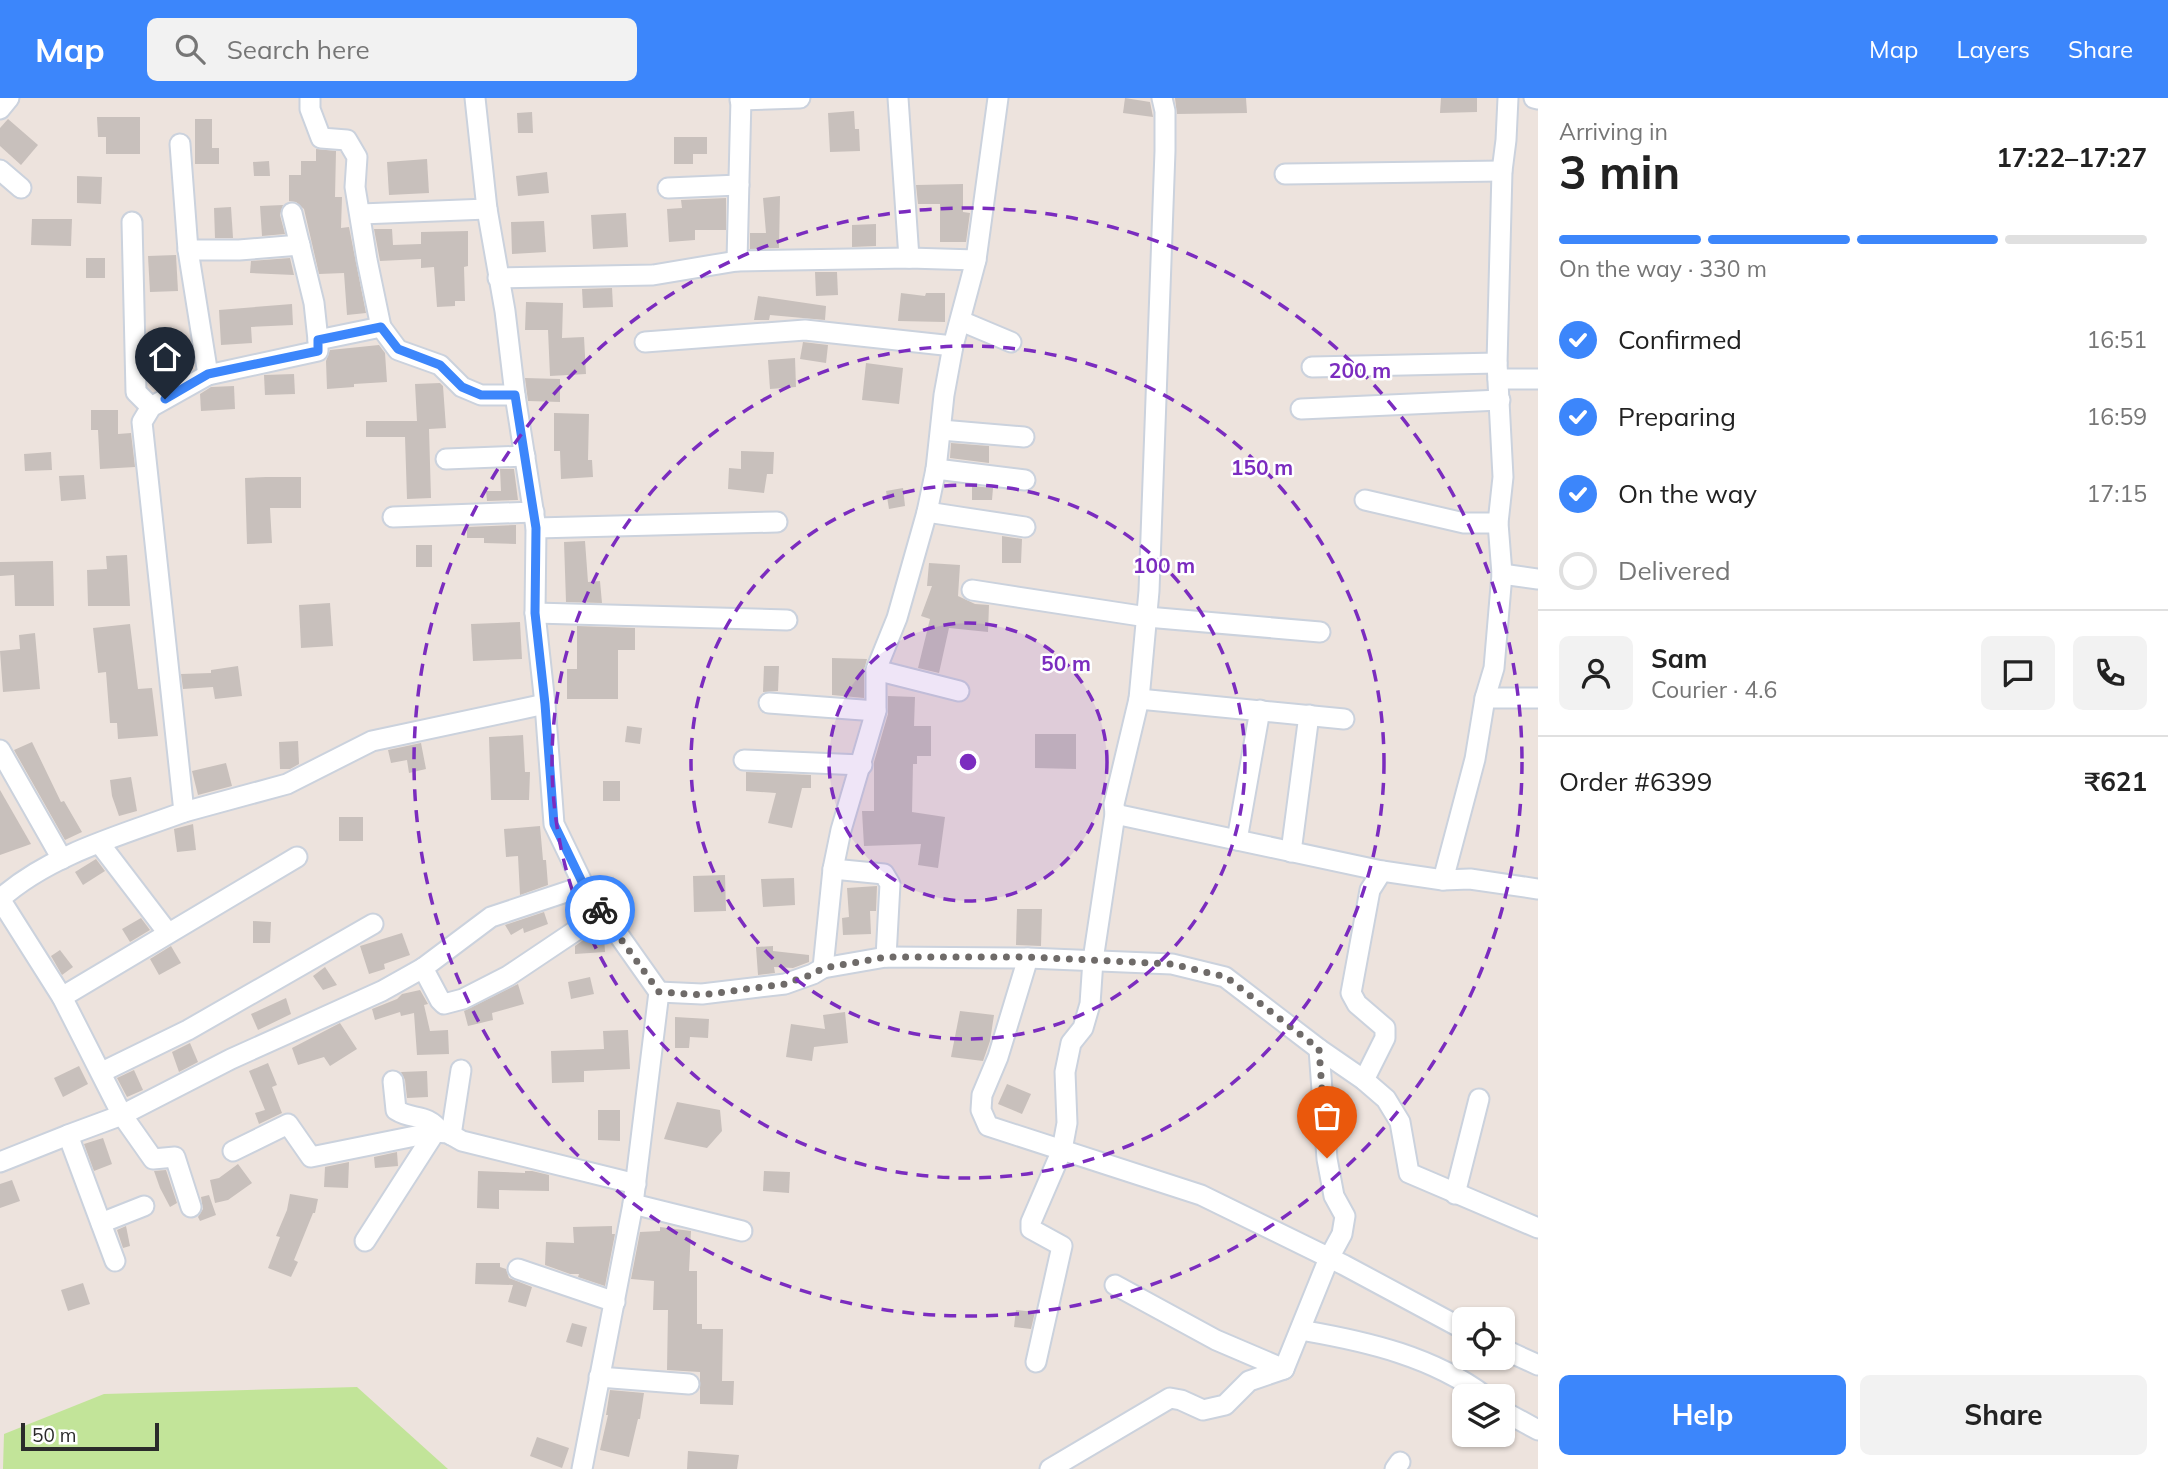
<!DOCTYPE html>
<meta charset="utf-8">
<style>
:root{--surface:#fff;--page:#f2f2f2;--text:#222;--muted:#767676;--line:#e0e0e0;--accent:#3c86fb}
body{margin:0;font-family:Mulish,sans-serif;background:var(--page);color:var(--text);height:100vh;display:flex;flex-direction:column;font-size:26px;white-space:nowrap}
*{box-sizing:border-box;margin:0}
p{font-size:23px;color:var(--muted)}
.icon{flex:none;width:38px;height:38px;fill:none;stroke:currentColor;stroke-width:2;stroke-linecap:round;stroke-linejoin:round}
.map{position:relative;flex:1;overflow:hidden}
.side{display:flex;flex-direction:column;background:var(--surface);width:630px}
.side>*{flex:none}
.buttons{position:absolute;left:1452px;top:1209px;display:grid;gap:14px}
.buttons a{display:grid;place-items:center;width:63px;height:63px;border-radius:10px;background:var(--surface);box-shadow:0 2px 5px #0004;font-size:35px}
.scale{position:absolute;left:21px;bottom:18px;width:138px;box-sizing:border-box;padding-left:7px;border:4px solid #2b2b2b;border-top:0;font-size:19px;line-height:24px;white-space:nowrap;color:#2b2b2b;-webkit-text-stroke:5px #fff;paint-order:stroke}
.pin{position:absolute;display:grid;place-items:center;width:60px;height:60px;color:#fff;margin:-72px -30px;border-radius:50% 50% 50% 0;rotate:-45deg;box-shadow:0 0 7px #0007}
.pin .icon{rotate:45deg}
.courier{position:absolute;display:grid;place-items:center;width:70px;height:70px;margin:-35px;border:5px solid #3c86fb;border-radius:50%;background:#fff;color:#222;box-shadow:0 2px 9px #0007}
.head em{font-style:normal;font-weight:700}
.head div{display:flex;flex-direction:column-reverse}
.head{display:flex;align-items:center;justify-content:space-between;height:119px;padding:0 21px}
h1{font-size:46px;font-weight:700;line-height:52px}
.bar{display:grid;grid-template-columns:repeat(4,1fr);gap:10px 7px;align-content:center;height:84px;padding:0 21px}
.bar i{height:9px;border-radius:5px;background:var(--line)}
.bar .current{background:var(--accent)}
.bar p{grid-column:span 4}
.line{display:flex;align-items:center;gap:18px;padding:0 21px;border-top:2px solid var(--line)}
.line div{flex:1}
.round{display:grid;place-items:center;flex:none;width:74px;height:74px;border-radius:10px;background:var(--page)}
ol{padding:0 21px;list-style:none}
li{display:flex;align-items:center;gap:21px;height:77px}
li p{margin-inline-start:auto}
li .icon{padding:7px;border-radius:50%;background:var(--accent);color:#fff;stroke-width:4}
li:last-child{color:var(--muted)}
li i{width:38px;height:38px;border:4px solid var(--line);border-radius:50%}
.primary-button{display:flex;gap:14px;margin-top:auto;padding:14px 21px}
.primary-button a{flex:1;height:80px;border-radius:10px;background:var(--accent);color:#fff;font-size:28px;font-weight:700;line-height:80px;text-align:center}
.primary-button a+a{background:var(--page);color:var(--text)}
header{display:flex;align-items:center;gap:42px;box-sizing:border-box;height:98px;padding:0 35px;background:var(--accent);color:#fff}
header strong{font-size:33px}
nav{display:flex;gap:38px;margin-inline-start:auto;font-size:24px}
.search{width:490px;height:63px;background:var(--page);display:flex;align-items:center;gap:18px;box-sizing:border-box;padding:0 24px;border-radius:10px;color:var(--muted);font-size:26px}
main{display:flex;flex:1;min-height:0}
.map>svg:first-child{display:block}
.green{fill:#c2e499}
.building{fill:#c8c0bc}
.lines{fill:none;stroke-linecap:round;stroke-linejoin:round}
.street-casing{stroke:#cbd2dd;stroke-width:23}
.street{stroke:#fff;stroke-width:19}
.done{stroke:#6f6b69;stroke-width:7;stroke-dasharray:0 12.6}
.route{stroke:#3c86fb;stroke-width:9}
.ring{fill:none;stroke:#7b2cbf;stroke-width:3.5;stroke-dasharray:12 9}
.centre{fill:#7b2cbf;stroke:#fff;stroke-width:3.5}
.ring-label{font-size:21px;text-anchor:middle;font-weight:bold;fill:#7b2cbf;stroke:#fff;stroke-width:5;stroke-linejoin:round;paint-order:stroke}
</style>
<header>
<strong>Map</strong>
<div class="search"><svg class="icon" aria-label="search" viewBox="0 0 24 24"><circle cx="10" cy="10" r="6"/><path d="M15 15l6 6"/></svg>Search here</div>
<nav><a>Map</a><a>Layers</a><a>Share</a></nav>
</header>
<main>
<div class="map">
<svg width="1538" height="1371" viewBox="0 0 1538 1371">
<rect width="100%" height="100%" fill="#ede3dd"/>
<polygon class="green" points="357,1289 448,1371 3,1371 4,1336 104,1296"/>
<g class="building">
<polygon points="1125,0 1150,4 1153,19 1123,15"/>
<polygon points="1175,0 1246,0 1247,15 1177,16"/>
<polygon points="1441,0 1477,0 1477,14 1440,15"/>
<polygon points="854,13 855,31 859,31 860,53 830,54 828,15"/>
<polygon points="532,14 533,35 518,35 517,15"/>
<polygon points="97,19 140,19 140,56 106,56 106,39 98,39"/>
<polygon points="8,21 38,47 21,67 0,48 0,30"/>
<polygon points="195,21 212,21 212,50 219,50 219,66 195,66"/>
<polygon points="674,39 707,39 707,56 693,56 693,66 674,66"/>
<polygon points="316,51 336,53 335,99 342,99 341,130 349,129 366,215 347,217 344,175 319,176 304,111 296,104 289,103 289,77 301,77 301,63 316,63"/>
<polygon points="427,61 429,95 389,97 387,64"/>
<polygon points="269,63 270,78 254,78 253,64"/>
<polygon points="547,74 549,95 518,98 516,78"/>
<polygon points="77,78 102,79 101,106 77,105"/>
<polygon points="963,86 963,114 970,115 966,144 940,144 940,106 918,106 916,87"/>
<polygon points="780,98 779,150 750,151 750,135 766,135 763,100"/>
<polygon points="726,100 726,132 695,132 695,142 669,144 667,111 682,110 681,102"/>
<polygon points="283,107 280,117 285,136 262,138 260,108"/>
<polygon points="231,109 233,140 215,140 214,110"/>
<polygon points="626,115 628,149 593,151 591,117"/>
<polygon points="32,121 72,121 71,148 31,147"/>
<polygon points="544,123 546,154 512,156 511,124"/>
<polygon points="876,126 876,148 852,149 852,127"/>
<polygon points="374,131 392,131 393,147 421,146 421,134 468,133 468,168 464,169 465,203 455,203 455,208 437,209 434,169 421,170 421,161 380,163"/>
<polygon points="176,157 178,193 150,194 148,158"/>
<rect x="86" y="160" width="19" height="20"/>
<polygon points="290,160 294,177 250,175 251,163"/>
<polygon points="815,174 837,174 838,197 816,198"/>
<polygon points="612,190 613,209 583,210 582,191"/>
<polygon points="901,195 925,198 926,195 945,195 945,224 898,223"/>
<polygon points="758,198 826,208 825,222 770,217 769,222 754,222"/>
<polygon points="526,204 563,205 562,240 584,239 586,276 550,278 548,232 525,232"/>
<polygon points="292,206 293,227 251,229 252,245 221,247 219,212"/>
<polygon points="165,237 167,267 148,268 147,238"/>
<polygon points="803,244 828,247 826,265 800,261"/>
<polygon points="379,247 385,255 387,284 354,286 354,289 327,291 326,263 330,252"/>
<polygon points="795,260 796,289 770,291 768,262"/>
<polygon points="866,265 903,270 899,306 862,302"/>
<polygon points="294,276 295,296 265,297 264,277"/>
<polygon points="525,280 560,281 560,304 528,303"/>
<polygon points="440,285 443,288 446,330 429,331 431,400 407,401 405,339 366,339 366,323 417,323 415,286"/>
<polygon points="234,288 235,311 201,313 200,296 211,289"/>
<polygon points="91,312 118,312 118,336 131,335 135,369 100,371 98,332 91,332"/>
<polygon points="554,315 589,316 588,362 592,362 593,379 561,381 560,353 554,353"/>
<polygon points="951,345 989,348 989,365 950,360"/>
<polygon points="741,353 774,354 773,376 767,376 764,395 728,391 729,370 741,371"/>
<polygon points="51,354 52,372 25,373 24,356"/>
<polygon points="500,371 514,371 518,402 487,403 486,393 501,393"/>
<polygon points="84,377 86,401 61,403 59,378"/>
<polygon points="266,379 301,379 301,410 270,410 272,445 247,446 245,380"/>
<polygon points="972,388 993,390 992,402 972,402"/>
<polygon points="903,390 905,408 889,411 886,393"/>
<polygon points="516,427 516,446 484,445 484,440 467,440 467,429"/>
<polygon points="1002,438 1022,441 1021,465 1002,465"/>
<polygon points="585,443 588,484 600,483 602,505 566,504 564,444"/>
<rect x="416" y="447" width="16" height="22"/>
<polygon points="127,457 130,508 88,508 87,472 107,471 106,458"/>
<polygon points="53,463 54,508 15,508 14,477 0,478 0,464"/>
<polygon points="929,465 960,467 958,498 975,506 989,507 988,534 949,530 939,575 918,570 930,521 921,518 932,488 927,488"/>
<polygon points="330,505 333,548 301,550 299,507"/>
<polygon points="520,524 522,561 473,563 471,526"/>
<polygon points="130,526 138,591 152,590 158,638 118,641 117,625 110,625 106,574 98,575 93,530"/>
<polygon points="577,528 635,530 635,552 618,552 618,601 567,601 567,571 577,571"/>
<polygon points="35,535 40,591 3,594 0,553 20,551 19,537"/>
<polygon points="832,560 867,561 864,572 864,600 832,597"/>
<polygon points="238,568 242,598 215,601 213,589 183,591 181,576 211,575 211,572"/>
<polygon points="764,568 779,568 778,593 763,594"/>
<polygon points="888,598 915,599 914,628 931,628 931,658 917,658 917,666 913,666 912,714 945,719 938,770 918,767 921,746 864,748 862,713 874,713 874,664 888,616"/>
<polygon points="627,628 642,630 640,646 625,644"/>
<polygon points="1035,636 1076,636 1076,671 1035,670"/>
<polygon points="523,637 525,674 530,674 529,702 491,702 489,639"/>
<polygon points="298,643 299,666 290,671 280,671 279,644"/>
<polygon points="32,644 61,704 64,703 82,734 65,742 14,652"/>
<polygon points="421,645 426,671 409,675 407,662 391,665 388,652"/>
<polygon points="226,665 232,688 198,697 192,673"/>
<polygon points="746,674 811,677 811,690 802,690 792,730 768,725 776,695 746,693"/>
<polygon points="131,679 137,713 119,718 112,698 110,682"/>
<rect x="603" y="683" width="17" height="20"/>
<polygon points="0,692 31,746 0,757"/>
<rect x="339" y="719" width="24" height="24"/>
<polygon points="193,726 196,752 177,754 174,731"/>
<polygon points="540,728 543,762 546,762 548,787 520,797 518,758 506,759 504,731"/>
<polygon points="96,761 105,773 83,787 75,774"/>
<polygon points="725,777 726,813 694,814 693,778"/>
<polygon points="794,780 795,807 763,809 761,781"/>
<polygon points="877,788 876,813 870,813 871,836 843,837 842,820 849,819 847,790"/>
<polygon points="1017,811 1042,811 1041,848 1016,847"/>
<polygon points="544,814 548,826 524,835 523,830 511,837 505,827"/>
<polygon points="141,820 150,832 130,844 122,831"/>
<polygon points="253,823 271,824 270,845 253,845"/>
<polygon points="402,835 410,857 384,866 385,871 369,876 360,848"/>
<polygon points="604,837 605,854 575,856 575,848 589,838"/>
<polygon points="171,848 181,865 159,877 150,861"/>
<polygon points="773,848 773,853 809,857 809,864 793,870 774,869 775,875 758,877 756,849"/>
<polygon points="60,852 73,869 62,877 51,858"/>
<polygon points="325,869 337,887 323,892 313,878"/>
<polygon points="590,879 594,896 571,901 568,884"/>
<polygon points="518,886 524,906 492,915 493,922 468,928 464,913"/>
<polygon points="420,892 428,906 424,907 430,933 448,932 449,956 417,957 414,915 401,918 400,914 375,922 372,911 397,901 402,896"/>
<polygon points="286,900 291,916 258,932 251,916"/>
<polygon points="960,913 994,917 990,943 983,963 951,959"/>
<polygon points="845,914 848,945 814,949 812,963 786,959 791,926 825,931 823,917"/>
<polygon points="675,919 709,921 708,940 690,939 689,950 675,950"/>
<polygon points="340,925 357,951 330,968 324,959 298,967 292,950"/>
<polygon points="628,932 630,971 584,973 584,984 552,985 551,953 604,951 603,933"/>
<polygon points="190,945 198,964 179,974 172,954"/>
<polygon points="268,965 277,987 272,989 282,1015 259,1026 255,1015 265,1012 249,973"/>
<polygon points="79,968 88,986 63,999 54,980"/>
<polygon points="134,972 143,992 127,999 117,980"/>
<polygon points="427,973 428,999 407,1000 405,982 401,974"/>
<polygon points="1007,986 1031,996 1022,1016 998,1006"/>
<polygon points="677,1004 720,1012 722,1033 707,1050 664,1041"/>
<polygon points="598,1012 620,1012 620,1043 598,1042"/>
<polygon points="103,1040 112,1066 94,1073 84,1046"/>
<polygon points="397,1054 398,1068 375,1070 374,1059"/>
<polygon points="349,1064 348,1090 324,1089 325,1069"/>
<polygon points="238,1066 252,1085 228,1102 215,1105 210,1082 219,1080"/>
<polygon points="166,1072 177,1105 170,1109 160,1090 154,1073"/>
<polygon points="478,1073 525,1075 525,1073 532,1073 549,1077 549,1093 499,1092 499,1111 477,1110"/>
<polygon points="764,1073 790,1074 789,1095 763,1093"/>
<polygon points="12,1082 20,1103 0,1110 0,1086"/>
<polygon points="290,1096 318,1101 315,1115 313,1115 294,1162 298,1164 291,1179 268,1170 280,1139 276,1138 287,1112"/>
<polygon points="209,1097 216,1117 200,1123 198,1119 203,1111 201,1099"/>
<polygon points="126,1128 130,1148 123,1150 117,1132"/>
<polygon points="612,1128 612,1136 615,1136 605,1188 578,1179 579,1176 570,1176 545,1167 546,1144 574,1145 573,1129"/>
<polygon points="660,1129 691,1133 689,1173 697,1173 697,1226 702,1226 702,1231 723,1231 722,1283 734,1283 733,1307 700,1306 700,1274 667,1272 668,1212 653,1212 654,1183 631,1181 640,1134 660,1133"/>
<polygon points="476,1165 500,1165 500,1169 506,1171 509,1180 532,1189 526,1209 508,1204 513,1187 475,1186"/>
<polygon points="83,1185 90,1206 68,1213 61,1192"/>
<polygon points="1016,1212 1035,1214 1031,1231 1014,1229"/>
<polygon points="572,1225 587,1229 582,1249 566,1244"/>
<polygon points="610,1292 644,1295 640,1321 638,1321 629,1359 600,1352 608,1317 606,1317"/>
<polygon points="537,1339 569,1350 562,1370 530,1358"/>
<polygon points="688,1353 739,1357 737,1371 687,1371"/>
</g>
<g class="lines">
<defs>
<g id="street">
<polyline points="310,0 310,11 321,40 347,42 357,59 355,89 367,162 381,229"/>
<polyline points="475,0 487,111 505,213 515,297 536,430 535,515 545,606 554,726 584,788 659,894 633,1106 582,1371"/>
<polyline points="898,0 909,160"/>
<polyline points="1534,0 1538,1"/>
<polyline points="740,2 800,0"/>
<polyline points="0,11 9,0"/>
<polyline points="180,46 188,152 208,277"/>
<polyline points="0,72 21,90"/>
<polyline points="1285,76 1502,73"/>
<polyline points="668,90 739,87"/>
<polyline points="292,115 314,205 318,242"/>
<polyline points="361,116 487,111"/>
<polyline points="132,124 136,294 151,309"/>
<polyline points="188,152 239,152 300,147"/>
<polyline points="737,163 741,0"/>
<polyline points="498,180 653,177 737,163 909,160 976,162"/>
<polyline points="961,223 1011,244"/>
<polyline points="645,244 805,232 953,248"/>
<polyline points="1312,269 1497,265"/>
<polyline points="1498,281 1538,281"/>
<polyline points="1301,311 1500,302"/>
<polyline points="941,332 1024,339"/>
<polyline points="446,361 525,358"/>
<polyline points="936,371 1025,382"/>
<polyline points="1365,402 1464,425 1498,425"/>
<polyline points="927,414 1025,429"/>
<polyline points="393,419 534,414"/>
<polyline points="536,430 777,424"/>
<polyline points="1502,476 1538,481"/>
<polyline points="972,492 1147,519 1320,534"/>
<polyline points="535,515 787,522"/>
<polyline points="876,572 959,593"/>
<polyline points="1485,600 1538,600"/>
<polyline points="1139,601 1344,621"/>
<polyline points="769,605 876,613"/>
<polyline points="0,652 62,761"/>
<polyline points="744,662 862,667"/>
<polyline points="184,714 287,686 372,643 545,606"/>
<polyline points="1115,716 1382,773 1443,782 1470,781 1538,791"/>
<polyline points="1237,742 1260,612"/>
<polyline points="100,746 168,835"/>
<polyline points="1291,754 1309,617"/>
<polyline points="833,771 884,776 890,786 886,859"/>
<polyline points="1443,782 1475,661 1485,600 1494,570 1502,476 1498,425 1503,379 1497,265 1502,73 1506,42 1508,0"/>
<polyline points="1028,860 998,959 982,997 981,1012 988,1028 1201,1097 1344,1167 1465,1232"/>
<polyline points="423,870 440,902 444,906 463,901 508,878 602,815"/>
<polyline points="823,870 833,771 841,732 876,613 876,572 897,520 927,414 936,371 944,297 953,248 976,162 998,0"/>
<polyline points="659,894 702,896 785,886 813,876 823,870 886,859 1028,860 1172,866 1225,879 1319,951 1364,982 1386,1001 1400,1024 1409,1075 1538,1130"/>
<polyline points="62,899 297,759"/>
<polyline points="102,974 188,932 373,826"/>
<polyline points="1364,982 1385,940 1385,930 1357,906 1351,895 1370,792 1382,773"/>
<path d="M393,983l3,29c17,11 30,2 45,22"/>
<polyline points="68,1037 115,1163"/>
<polyline points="451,1037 461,972"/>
<polyline points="233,1053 288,1026 311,1059 435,1034 448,1035 462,1043 636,1086"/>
<polyline points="0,1064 68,1037 122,1017 231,961 382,893 423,870 491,819 584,788"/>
<polyline points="1455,1096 1479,1001"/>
<polyline points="633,1106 742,1133"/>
<path d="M191,1109l-16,-50 -22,2 -31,-44 -60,-118 -62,-98c50,-45 122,-64 184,-87l-42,-390 9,-15 57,-32 110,-24v-11l63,-13 17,23 42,15 22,22 19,8h34"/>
<polyline points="101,1125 144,1108"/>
<polyline points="365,1143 435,1034"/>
<polyline points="518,1171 615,1204"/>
<polyline points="1115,1187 1216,1242 1284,1271"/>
<path d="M1306,1233c63,11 127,26 179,65"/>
<polyline points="1503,1251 1538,1267"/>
<polyline points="1036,1264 1062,1148 1031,1131 1031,1124 1062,1052 1067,1025 1065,974 1071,945 1083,930 1090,906 1093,862 1115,716 1114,706 1139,601 1149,493 1165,53 1165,13 1162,0"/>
<polyline points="599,1279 689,1286"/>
<polyline points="1503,1313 1538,1332"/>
<polyline points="1050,1371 1170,1300 1181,1302 1203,1312 1225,1307 1249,1283 1284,1271 1329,1160 1342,1136 1345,1118 1334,1098 1327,1061 1319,951"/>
<polyline points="1395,1371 1400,1364"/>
</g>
</defs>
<use href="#street" class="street-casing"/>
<use href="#street" class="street"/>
</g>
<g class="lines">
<polyline class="done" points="600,812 659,894 702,897 785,886 813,876 823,870 887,859 1028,859 1172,866 1226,879 1319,951 1327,1060"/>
<polyline class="route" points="165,301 208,276 318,253 318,242 381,229 398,251 440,267 462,289 481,297 515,297 536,430 535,515 545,606 554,726 584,788 600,812"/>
</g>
<circle cx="968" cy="664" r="139" fill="#7b2cbf" fill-opacity=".12"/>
<g class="ring">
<circle cx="968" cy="664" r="139"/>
<circle cx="968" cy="664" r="277"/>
<circle cx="968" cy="664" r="416"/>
<circle cx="968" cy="664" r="554"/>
</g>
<circle cx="968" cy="664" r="10" class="centre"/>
<g class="ring-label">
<text x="1360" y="280">200 m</text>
<text x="1262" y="377">150 m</text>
<text x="1164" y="475">100 m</text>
<text x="1066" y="573">50 m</text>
</g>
</svg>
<div class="buttons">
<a><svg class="icon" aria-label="locate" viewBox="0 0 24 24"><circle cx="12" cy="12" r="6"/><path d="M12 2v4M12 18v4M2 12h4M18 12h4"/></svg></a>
<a><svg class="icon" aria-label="layers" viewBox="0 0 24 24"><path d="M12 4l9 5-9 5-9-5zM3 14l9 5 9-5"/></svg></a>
</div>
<div class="scale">50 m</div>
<div class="pin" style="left:1327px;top:1060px;background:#ea580c"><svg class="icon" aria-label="bag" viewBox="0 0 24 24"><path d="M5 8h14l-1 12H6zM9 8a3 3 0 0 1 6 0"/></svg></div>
<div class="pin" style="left:165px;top:301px;background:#1f2937"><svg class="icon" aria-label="home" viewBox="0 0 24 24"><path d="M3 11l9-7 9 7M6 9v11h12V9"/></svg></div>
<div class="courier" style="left:600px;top:812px"><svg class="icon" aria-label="bike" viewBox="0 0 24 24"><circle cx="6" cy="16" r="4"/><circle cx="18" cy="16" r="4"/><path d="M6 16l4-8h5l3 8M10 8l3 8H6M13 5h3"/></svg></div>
</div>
<section class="side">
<div class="head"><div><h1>3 min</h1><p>Arriving in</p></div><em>17:22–17:27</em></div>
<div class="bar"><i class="current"></i><i class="current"></i><i class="current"></i><i></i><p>On the way · 330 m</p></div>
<ol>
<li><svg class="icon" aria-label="check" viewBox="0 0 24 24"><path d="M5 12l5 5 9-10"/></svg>Confirmed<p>16:51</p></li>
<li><svg class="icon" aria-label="check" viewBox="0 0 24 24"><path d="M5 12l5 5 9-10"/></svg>Preparing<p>16:59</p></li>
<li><svg class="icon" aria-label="check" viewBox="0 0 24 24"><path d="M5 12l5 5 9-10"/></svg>On the way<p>17:15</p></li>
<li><i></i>Delivered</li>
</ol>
<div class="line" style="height:126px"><a class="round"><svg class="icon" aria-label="person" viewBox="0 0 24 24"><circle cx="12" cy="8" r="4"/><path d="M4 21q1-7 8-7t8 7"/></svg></a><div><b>Sam</b><p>Courier · 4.6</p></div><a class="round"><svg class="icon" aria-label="chat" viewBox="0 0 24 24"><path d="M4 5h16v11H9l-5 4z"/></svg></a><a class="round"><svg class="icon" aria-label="phone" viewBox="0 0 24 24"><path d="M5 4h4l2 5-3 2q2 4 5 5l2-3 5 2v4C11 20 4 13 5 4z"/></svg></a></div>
<div class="line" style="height:91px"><div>Order #6399</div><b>₹621</b></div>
<div class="primary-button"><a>Help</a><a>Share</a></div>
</section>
</main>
